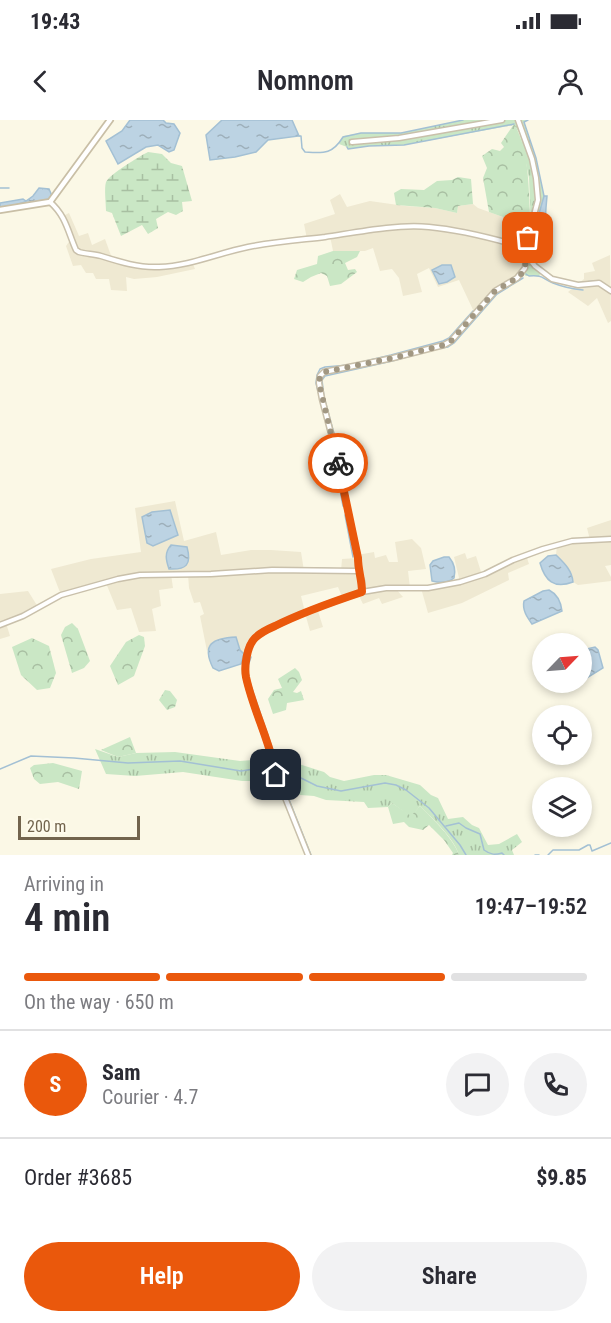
<!DOCTYPE html>
<meta charset="utf-8">
<style>
:root{--surface:#fff;--page:#f2f2f3;--text:#2b2b33;--muted:#7c7c81;--line:#e1e1e2;--accent:#ea580c}
body{margin:0;font-family:"Roboto Condensed",sans-serif;background:var(--page);color:var(--text);height:100vh;display:flex;flex-direction:column;font-size:22px;white-space:nowrap}
*{box-sizing:border-box;margin:0}
p{font-size:20px;color:var(--muted)}
.icon{flex:none;width:33px;height:33px;fill:none;stroke:currentColor;stroke-width:2;stroke-linecap:round;stroke-linejoin:round}
.map{position:relative;height:735px;overflow:hidden}
.details{display:flex;flex-direction:column;background:var(--surface);flex:1}
.details>*{flex:none}
.needle{width:39px;rotate:65deg}
.fabs{position:absolute;left:532px;top:513px;display:grid;gap:12px}
.fabs a{display:grid;place-items:center;width:60px;height:60px;border-radius:50%;background:var(--surface);box-shadow:0 3px 9px #0003;font-size:30px}
.scale{position:absolute;left:18px;bottom:15px;width:122px;box-sizing:border-box;padding-left:6px;border:3px solid #72644d;border-top:0;font-size:16px;line-height:21px;white-space:nowrap;color:#72644d;-webkit-text-stroke:4px #fefbec;paint-order:stroke}
.pin{position:absolute;display:grid;place-items:center;width:51px;height:51px;color:#fff;margin:-26px;border-radius:12px;box-shadow:0 3px 9px #0006}
.courier{position:absolute;display:grid;place-items:center;width:60px;height:60px;margin:-30px;border:4px solid #ea580c;border-radius:50%;background:#fff;color:#222;box-shadow:0 2px 8px #0007}
.summary em{font-style:normal;font-weight:600}
.summary div{display:flex;flex-direction:column-reverse}
.summary{display:flex;align-items:center;justify-content:space-between;height:102px;padding:0 24px}
h1{font-size:39px;font-weight:600;line-height:45px}
.bar{display:grid;grid-template-columns:repeat(4,1fr);gap:9px 6px;align-content:center;height:72px;padding:0 24px}
.bar i{height:8px;border-radius:4px;background:var(--line)}
.bar .selected{background:var(--accent)}
.bar p{grid-column:span 4}
.line{display:flex;align-items:center;gap:15px;padding:0 24px;border-top:2px solid var(--line)}
.line div{flex:1}
.round{display:grid;place-items:center;flex:none;width:63px;height:63px;border-radius:32px;background:var(--page)}
.action{display:flex;gap:12px;margin-top:auto;padding:12px 24px}
.action a{flex:1;height:69px;border-radius:36px;background:var(--accent);color:#fff;font-size:24px;font-weight:600;line-height:69px;text-align:center}
.action a+a{background:var(--page);color:var(--text)}
.status{display:flex;justify-content:space-between;align-items:center;height:42px;padding:0 30px;background:var(--surface);direction:ltr}
.status svg{height:16px;fill:currentColor}
header{display:flex;justify-content:space-between;align-items:center;height:78px;padding:0 24px;background:var(--surface);font-size:27px;font-weight:600}
.map>svg:first-child{display:block}
.residential{fill:#efe9d2}
.grass{fill:url(#grass-tufts)}
.forest{fill:url(#forest-crowns)}
.wetland{fill:url(#wetland-marsh)}
.water{fill:url(#water-ripples);stroke:#a3c0d4;stroke-width:1.5}
.lines{fill:none;stroke-linecap:round;stroke-linejoin:round}
.stream{stroke:#a3c0d4;stroke-width:1.5}
.street-casing{stroke:#c9c0ab;stroke-width:7}
.secondary-casing{stroke:#c9bfa6;stroke-width:8}
.street{stroke:#fff;stroke-width:4}
.secondary{stroke:#fff;stroke-width:4.5}
.done{stroke:#a29883;stroke-width:6;stroke-dasharray:0 10.8}
.route{stroke:#ea580c;stroke-width:8}
</style>
<div class="status"><b>19:43</b><svg viewBox="0 0 49 12"><path d="M0 12V9h3v3zM5 12V6h3v6zM10 12V3h3v9zM15 12V0h3v12zM26 1h20v11H26zM47 4h2v5h-2z"/></svg></div>
<header><svg class="icon" aria-label="back" viewBox="0 0 24 24"><path d="M15 5l-7 7 7 7"/></svg>Nomnom<svg class="icon" aria-label="person" viewBox="0 0 24 24"><circle cx="12" cy="8" r="4"/><path d="M4 21q1-7 8-7t8 7"/></svg></header>
<div class="map">
<svg width="611" height="735" viewBox="0 0 611 735">
<defs>
<pattern id="grass-tufts" width="24" height="20" patternUnits="userSpaceOnUse" patternTransform="scale(1.5)"><rect width="24" height="20" fill="#cae7c5"/><path d="M3 7l-1-3M5 7V3M7 7l1-3M15 17l-1-3M17 17v-4M19 17l1-3" fill="none" stroke="#a8bfa2"/></pattern>
<pattern id="forest-crowns" width="20" height="18" patternUnits="userSpaceOnUse" patternTransform="scale(1.5)"><rect width="20" height="18" fill="#cae7c5"/><path d="M2 6a3 3 0 1 1 6 0M12 15a3 3 0 1 1 6 0" fill="none" stroke="#a8bfa2"/></pattern>
<pattern id="wetland-marsh" width="20" height="14" patternUnits="userSpaceOnUse" patternTransform="scale(1.5)"><rect width="20" height="14" fill="#cae7c5"/><path d="M1 5h8M5 5V1M11 12h8M15 12V8" fill="none" stroke="#a8bfa2"/></pattern>
<pattern id="water-ripples" width="26" height="14" patternUnits="userSpaceOnUse" patternTransform="scale(1.5)"><rect width="26" height="14" fill="#bcd3e3"/><path d="M2 4q2-2 4 0t4 0M15 11q2-2 4 0t4 0" fill="none" stroke="#9dafba"/></pattern>
</defs>
<rect width="100%" height="100%" fill="#fbf8e6"/>
<g class="residential">
<polygon points="340,74 347,87 370,81 405,86 435,88 457,93 458,86 473,84 478,88 531,107 526,140 522,153 495,171 475,194 459,160 438,167 429,148 417,154 422,172 403,176 399,158 392,149 380,151 373,128 365,131 333,131 330,116 307,119 304,104 335,94 330,80"/>
<polygon points="69,93 79,116 88,113 92,125 105,119 113,141 158,147 192,142 195,149 157,157 134,159 126,157 127,171 111,170 109,159 96,159 93,153 86,153 81,145 73,146 66,126 71,119 63,96"/>
<polygon points="610,135 611,201 608,203 597,178 588,186 568,172 584,159 584,153 595,151 592,143"/>
<polygon points="175,381 184,421 216,412 221,435 251,430 271,430 301,432 304,451 341,451 342,439 357,438 357,435 374,432 375,438 386,435 389,442 398,442 395,422 412,419 421,428 426,449 408,451 410,468 396,469 403,477 382,484 379,478 363,484 358,474 343,479 338,467 301,476 305,492 317,488 323,507 310,511 305,493 262,512 249,526 246,545 241,544 244,534 210,525 207,531 200,496 204,494 200,482 194,483 189,468 188,454 171,454 173,468 159,470 161,486 152,489 156,511 139,512 131,488 117,490 106,463 61,475 51,449 91,439 141,432 135,388"/>
<polygon points="611,400 611,445 605,446 611,457 611,461 578,465 573,462 572,455 556,435 557,425 590,420 587,408"/>
<polygon points="465,433 467,439 476,436 482,455 526,435 529,444 508,453 509,460 462,483 428,493 421,468 460,462 454,437"/>
<polygon points="28,471 38,487 6,503 10,516 0,519 0,474"/>
</g>
<g class="grass">
<polygon points="463,0 528,0 524,2 536,38 544,76 530,127 526,129 531,141 541,152 539,156 526,156 522,153 525,148 528,118 531,107 529,58 520,14 514,5 404,25 370,26 348,29 347,27 339,24 343,16 361,13 401,13"/>
<path d="M95,629l23,8 18,-4 39,-1 65,9 40,-3 44,14 6,5 14,4 30,-6h12l34,10 11,10 7,3 10,21 15,-2 9,8 7,3 9,17 11,-1 18,-10 5,8 -10,8 2,5h-55c-5,-17 -26,-36 -39,-49l-9,11 -19,-14 -4,4 -20,1 -4,-6 -38,-2 -12,-4 -14,-1 -31,-14h-27l-59,-9 -48,4 -29,-2z"/>
</g>
<g class="forest">
<path d="M514,4c17,27 14,72 17,103l-42,-15 -6,-34 4,-10 -5,-12 10,-7 8,2 4,-4 -3,-4z"/>
<polygon points="458,57 471,59 473,84 458,86 457,93 435,88 396,85 394,73 401,69 424,70 437,61 452,60"/>
<polygon points="333,131 360,131 357,137 345,143 348,150 355,149 357,152 341,164 330,166 327,156 321,153 311,157 303,162 294,159 297,150 317,144 318,136"/>
<polygon points="72,503 78,509 90,541 84,548 72,553 61,515 65,507"/>
<polygon points="139,515 144,517 145,526 134,556 118,565 110,546 126,522"/>
<polygon points="32,518 49,526 56,553 50,568 37,570 21,555 12,527"/>
<polygon points="295,548 299,552 302,560 293,572 297,573 301,571 304,580 287,583 286,590 273,594 268,579 274,570 282,568 278,559"/>
<polygon points="165,570 170,571 177,580 175,587 167,590 159,580"/>
<polygon points="130,617 136,633 118,637 101,630"/>
<polygon points="53,643 82,651 79,669 58,662 40,664 34,659 30,648 34,645"/>
<path d="M392,683l19,13 9,-10c13,13 34,33 39,49h-7l1,-2 -9,-13 -15,-15 -6,5 -14,-3 -5,-5 -11,2 -5,-17z"/>
</g>
<path class="wetland" d="M148,32l14,2 9,9 11,3 10,35 -10,1 1,9 -7,4 -8,-3 -12,7 2,9 -10,6 -6,-9 -21,11 -9,-23 -6,-2c0,-7 -2,-23 0,-29 4,-8 34,-26 42,-30z"/>
<g class="water">
<polygon points="130,0 163,0 166,3 174,4 180,13 174,30 169,32 158,25 146,27 118,44 106,21 122,11"/>
<polygon points="222,0 292,0 299,16 268,20 256,32 235,37 210,40 206,15"/>
<polygon points="39,68 49,69 52,76 48,81 26,84 25,82 9,87 0,88 0,83 23,79 26,81 33,76"/>
<path d="M544,76h3c-1,13 -3,24 1,36l-17,16 2,-13z"/>
<polygon points="442,145 451,145 455,157 447,162 439,164 432,150"/>
<polygon points="170,390 178,415 153,426 147,423 142,397 152,392"/>
<path d="M171,425l16,2c5,18 -1,23 -18,22 -3,-9 -5,-16 2,-24z"/>
<path d="M556,435c8,8 16,15 17,27 -19,7 -28,-1 -33,-19l8,-7z"/>
<path d="M444,437h5c5,6 7,13 5,21 -6,5 -14,5 -22,3l-2,-16 3,-4z"/>
<path d="M549,470c8,4 12,13 13,21l-30,13c-5,-7 -10,-14 -8,-23l19,-10z"/>
<path d="M236,517l4,13 4,4 -3,10 -22,7 -6,-3c-12,-24 0,-30 23,-31z"/>
<polygon points="595,527 598,530 603,548 582,561 582,530"/>
</g>
<g class="lines">
<g class="stream">
<polyline points="528,0 524,2 536,38 544,76"/>
<path d="M299,16h2l1,12 3,4c18,1 27,3 38,-15l18,-4h40l62,-13"/>
<polyline points="347,27 348,29 369,26 404,25 514,4"/>
<polyline points="0,68 9,68"/>
<polyline points="530,135 531,128"/>
<path d="M526,154l3,2c15,-1 12,2 24,7 10,4 19,6 30,7"/>
<polyline points="575,163 595,161"/>
<polyline points="435,229 448,227 454,223 497,174 523,158"/>
<polyline points="342,343 324,277 322,260 325,256 392,241 422,233"/>
<polyline points="343,351 347,369"/>
<polyline points="347,373 351,396"/>
<polyline points="343,386 331,322 316,263 317,255 320,249 325,247 349,245 391,235 443,221 449,218 473,191"/>
<polyline points="345,395 353,437"/>
<polyline points="353,407 360,438"/>
<polyline points="316,448 342,449"/>
<path d="M254,524c8,-14 36,-23 50,-28"/>
<polyline points="251,537 248,546 247,554 275,636"/>
<polyline points="276,640 279,658 284,667 311,735"/>
<polyline points="0,649 31,636 74,638 128,643 180,641 241,651 268,647 281,648 317,666 341,671 385,663 396,665 406,670 429,688 460,725 466,735"/>
<path d="M446,706l13,-3 7,5 14,6 4,16c7,5 11,5 18,3l2,2"/>
<polyline points="535,735 539,735"/>
<polyline points="548,735 553,730 579,730 588,725 590,725 592,731 611,723"/>
</g>
<defs>
<g id="street">
<polyline points="352,22 399,18 502,0"/>
<path d="M50,82c16,14 18,30 26,48l3,2c7,2 15,2 22,4 19,6 38,12 58,11 31,-1 59,-14 89,-20 25,-5 51,-7 77,-10 33,-5 71,-13 104,-10 33,3 63,11 94,20l3,1 5,13 4,5 17,13 26,6 21,-2 12,8"/>
<polyline points="358,451 358,438 333,321 322,279 319,263 320,256 324,252 393,238 444,225 451,221 495,171 517,158 525,148 528,118 538,80 536,58 532,39 518,0"/>
<polyline points="0,505 23,496 61,475 118,459 140,455 211,454 272,450 358,451 362,461 362,472 386,468 428,468 460,462 485,454 513,440 543,429 572,421 611,419"/>
<path d="M308,735l-32,-80c-6,-34 -23,-65 -30,-98 -3,-11 1,-31 9,-39 6,-6 13,-9 20,-12 28,-14 57,-24 87,-34"/>
</g>
<polyline id="secondary" points="0,90 50,82 110,0"/>
</defs>
<use href="#street" class="street-casing"/>
<use href="#secondary" class="secondary-casing"/>
<use href="#street" class="street"/>
<use href="#secondary" class="secondary"/>
</g>
<g class="lines">
<polyline class="done" points="338,343 319,263 320,256 324,252 393,238 444,225 451,221 495,171 517,158 522,153 525,148 528,118"/>
<path class="route" d="M276,655c-6,-34 -23,-65 -30,-98 -2,-11 1,-31 9,-39 6,-6 13,-9 20,-12 28,-14 57,-24 87,-34 0,-12 -4,-22 -4,-34l-20,-95"/>
</g>
</svg>
<div class="fabs">
<a><svg class="needle" viewBox="-14 -14 28 28"><path d="M0-13l5 13h-10z" fill="#e53935"/><path d="M0 13l5-13h-10z" fill="#7c7c81"/></svg></a>
<a><svg class="icon" aria-label="locate" viewBox="0 0 24 24"><circle cx="12" cy="12" r="6"/><path d="M12 2v4M12 18v4M2 12h4M18 12h4"/></svg></a>
<a><svg class="icon" aria-label="layers" viewBox="0 0 24 24"><path d="M12 4l9 5-9 5-9-5zM3 14l9 5 9-5"/></svg></a>
</div>
<div class="scale">200 m</div>
<div class="pin" style="left:528px;top:118px;background:#ea580c"><svg class="icon" aria-label="bag" viewBox="0 0 24 24"><path d="M5 8h14l-1 12H6zM9 8a3 3 0 0 1 6 0"/></svg></div>
<div class="pin" style="left:276px;top:655px;background:#1f2937"><svg class="icon" aria-label="home" viewBox="0 0 24 24"><path d="M3 11l9-7 9 7M6 9v11h12V9"/></svg></div>
<div class="courier" style="left:338px;top:343px"><svg class="icon" aria-label="bike" viewBox="0 0 24 24"><circle cx="6" cy="16" r="4"/><circle cx="18" cy="16" r="4"/><path d="M6 16l4-8h5l3 8M10 8l3 8H6M13 5h3"/></svg></div>
</div>
<section class="details">
<div class="summary"><div><h1>4 min</h1><p>Arriving in</p></div><em>19:47–19:52</em></div>
<div class="bar"><i class="selected"></i><i class="selected"></i><i class="selected"></i><i></i><p>On the way · 650 m</p></div>
<div class="line" style="height:108px"><b class="round" style="background:var(--accent);color:#fff">S</b><div><b>Sam</b><p>Courier · 4.7</p></div><a class="round"><svg class="icon" aria-label="chat" viewBox="0 0 24 24"><path d="M4 5h16v11H9l-5 4z"/></svg></a><a class="round"><svg class="icon" aria-label="phone" viewBox="0 0 24 24"><path d="M5 4h4l2 5-3 2q2 4 5 5l2-3 5 2v4C11 20 4 13 5 4z"/></svg></a></div>
<div class="line" style="height:78px"><div>Order #3685</div><b>$9.85</b></div>
<div class="action"><a>Help</a><a>Share</a></div>
</section>
